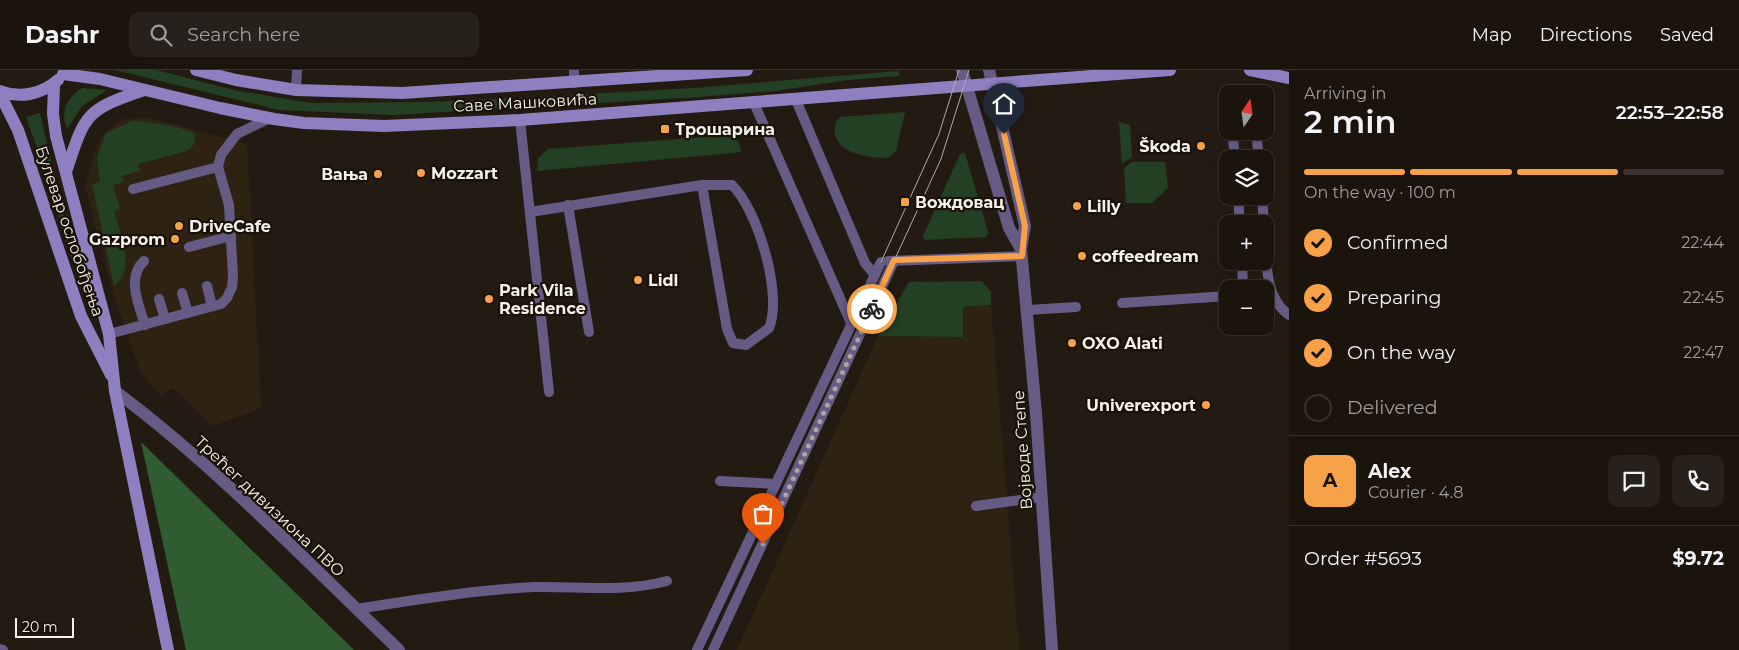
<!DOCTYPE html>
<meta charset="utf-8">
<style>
:root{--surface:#1a140d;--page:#27211b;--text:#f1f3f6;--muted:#9f9e9d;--line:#38332e;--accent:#f7a149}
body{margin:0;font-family:Montserrat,sans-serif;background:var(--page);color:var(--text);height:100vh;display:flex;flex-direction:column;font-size:19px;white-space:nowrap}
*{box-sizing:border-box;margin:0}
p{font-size:16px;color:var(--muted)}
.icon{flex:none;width:28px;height:28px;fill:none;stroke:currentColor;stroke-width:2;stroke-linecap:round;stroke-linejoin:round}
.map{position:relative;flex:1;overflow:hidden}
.sheet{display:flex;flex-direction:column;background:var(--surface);width:450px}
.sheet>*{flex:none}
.needle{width:32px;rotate:13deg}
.buttons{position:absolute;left:1219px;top:15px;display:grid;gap:10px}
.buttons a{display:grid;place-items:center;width:55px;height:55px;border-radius:10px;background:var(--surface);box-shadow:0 1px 4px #0004,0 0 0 1px var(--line);font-size:25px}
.scale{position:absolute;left:15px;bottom:12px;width:59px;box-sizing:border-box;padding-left:5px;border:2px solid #f6f1ea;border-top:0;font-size:14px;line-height:18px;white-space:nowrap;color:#f6f1ea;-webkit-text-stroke:4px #191208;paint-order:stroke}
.pin{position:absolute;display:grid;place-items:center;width:42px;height:42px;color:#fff;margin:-51px -21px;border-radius:50% 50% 50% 0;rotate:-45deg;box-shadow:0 0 5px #0007}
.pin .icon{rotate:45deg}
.courier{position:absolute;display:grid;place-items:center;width:50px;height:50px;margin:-25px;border:4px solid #f7a149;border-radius:50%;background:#fff;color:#222;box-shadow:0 1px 6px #0007}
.summary em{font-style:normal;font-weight:600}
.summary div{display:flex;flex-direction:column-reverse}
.summary{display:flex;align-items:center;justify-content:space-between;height:85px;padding:0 15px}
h1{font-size:32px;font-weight:600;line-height:38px}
.bar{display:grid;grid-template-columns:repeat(4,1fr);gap:8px 5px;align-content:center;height:60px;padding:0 15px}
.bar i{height:6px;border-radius:4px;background:var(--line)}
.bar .on{background:var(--accent)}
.bar p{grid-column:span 4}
.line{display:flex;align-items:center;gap:12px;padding:0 15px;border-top:1px solid var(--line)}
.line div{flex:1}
.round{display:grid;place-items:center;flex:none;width:52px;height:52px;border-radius:10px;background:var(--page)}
ol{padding:0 15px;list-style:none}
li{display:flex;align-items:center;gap:15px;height:55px}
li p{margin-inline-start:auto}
li .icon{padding:5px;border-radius:50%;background:var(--accent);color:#111;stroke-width:4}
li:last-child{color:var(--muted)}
li i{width:28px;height:28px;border:2px solid var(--line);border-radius:50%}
header{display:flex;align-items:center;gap:30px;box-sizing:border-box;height:70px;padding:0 25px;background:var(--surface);border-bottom:1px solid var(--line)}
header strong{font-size:24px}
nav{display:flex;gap:28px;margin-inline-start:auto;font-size:18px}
.search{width:350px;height:45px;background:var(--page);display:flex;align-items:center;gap:12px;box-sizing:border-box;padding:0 18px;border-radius:10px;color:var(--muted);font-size:19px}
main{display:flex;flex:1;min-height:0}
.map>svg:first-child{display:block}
.built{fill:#2e2313}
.green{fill:#244024}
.forest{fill:#2f5c30}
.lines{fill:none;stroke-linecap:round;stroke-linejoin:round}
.service{stroke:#655b85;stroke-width:10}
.minor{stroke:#655b85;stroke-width:12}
.tertiary{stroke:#655b85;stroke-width:12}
.secondary{stroke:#8e7fc1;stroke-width:12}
.tram{stroke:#b1aba3;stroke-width:1}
.done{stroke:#aca69e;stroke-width:5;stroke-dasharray:0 9}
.route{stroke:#f7a149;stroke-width:6}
.poi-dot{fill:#f7a149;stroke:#191208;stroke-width:2}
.labels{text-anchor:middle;stroke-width:4.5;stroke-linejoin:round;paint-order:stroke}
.street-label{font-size:16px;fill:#f6f1ea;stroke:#191208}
.poi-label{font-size:16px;font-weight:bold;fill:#f6f1ea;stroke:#191208;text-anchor:start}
</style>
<header>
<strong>Dashr</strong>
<div class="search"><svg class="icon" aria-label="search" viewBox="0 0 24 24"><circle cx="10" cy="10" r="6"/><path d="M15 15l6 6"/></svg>Search here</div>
<nav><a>Map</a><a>Directions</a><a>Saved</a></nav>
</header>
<main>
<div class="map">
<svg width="1289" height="580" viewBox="0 0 1289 580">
<rect width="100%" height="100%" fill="#231b11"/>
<g class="built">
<polygon points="151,48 247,74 261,338 213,356 173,318 161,326 141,303 113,223 85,115 100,67 122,49"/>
<polygon points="991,235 1019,580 737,580 878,266 963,267 963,237"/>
</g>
<g class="green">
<polygon points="115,0 156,0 234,20 311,33 429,32 518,28 694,18 898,1 900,6 848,10 775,21 699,27 393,45 280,40"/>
<path d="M83,18l24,2 -25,16 -15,23c-7,-17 0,-33 16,-41z"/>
<path d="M905,42l-9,39 -8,7c-23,0 -61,-6 -52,-37l5,-4z"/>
<polygon points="40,43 75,192 73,194 45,100 26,47"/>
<path d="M132,51c22,1 43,4 63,12 1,9 -1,13 -8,18l-49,13 2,7 -18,5 2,6 -11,3 7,24 -6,2c6,23 23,57 0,75l-22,-102 8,-2 -3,-25 9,-24z"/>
<polygon points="1119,52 1130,55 1132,87 1122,94"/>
<polygon points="731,65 736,67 742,82 537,101 538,88 548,79"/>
<polygon points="965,83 988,162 986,167 924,170 923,166 960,84"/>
<polygon points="1132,92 1165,92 1168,118 1152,133 1126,133 1124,98"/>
<polygon points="982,211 991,222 991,235 963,237 963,267 878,266 909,212"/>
</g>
<polygon class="forest" points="141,372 354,580 186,580"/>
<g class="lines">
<g class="service">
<polyline points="574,0 574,13"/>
<polyline points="296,20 297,0"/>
<polyline points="796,30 865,193 874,204"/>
<polyline points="754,33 851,253"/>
<polyline points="520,50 549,322"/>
<polyline points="1256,61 1259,89"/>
<polyline points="1235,89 1233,68 1235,61"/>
<polyline points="133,119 218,97"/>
<polyline points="1238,126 1240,154"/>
<polyline points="1262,126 1264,154"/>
<polyline points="568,135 589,262"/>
<path d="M530,142l172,-27h30c26,25 51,110 37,143l-23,17 -13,-2 -6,-14 -25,-144"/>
<path d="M1265,165c2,28 -1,62 24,80"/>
<polyline points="189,177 231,166"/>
<path d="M144,191c-18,17 -5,44 1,64"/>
<polyline points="888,191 1022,186"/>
<polyline points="1242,191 1243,219"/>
<polyline points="207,216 212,236"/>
<polyline points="182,223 188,243"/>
<polyline points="159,229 165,249"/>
<polyline points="1122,233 1228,226"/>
<polyline points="1028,240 1076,237"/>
<polyline points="109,264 221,234 227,228 232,217 233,206 229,135 218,97 221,85 237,64 270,48"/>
<polyline points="720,411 776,414"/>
<polyline points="976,436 1042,427"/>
<path d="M356,539c59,-9 119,-19 178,-22 47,-1 87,6 133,-6"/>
<polyline points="0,579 3,580"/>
<polyline points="697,580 881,192"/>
<polyline points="713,580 894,191"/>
</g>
<path class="minor" d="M115,321c103,77 192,171 284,259"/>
<g class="tertiary">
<polyline points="962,0 1009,158 1021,179 1036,343 1052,580"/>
<polyline points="989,0 1025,156 1021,179"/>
</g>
<g class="secondary">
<polyline points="196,0 236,10 296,20 402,23 747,0"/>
<polyline points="1250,0 1289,8"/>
<polyline points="63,4 100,9 220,38 274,49 304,53 384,56 520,50 1170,0"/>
<polyline points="54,14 53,44 56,66 109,264 115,321 168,580"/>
<path d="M0,21c20,8 42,3 58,-11"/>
<polyline points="0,24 18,60 81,246 111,305"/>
<path d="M66,102c19,-58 19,-62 78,-82"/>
</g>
<g class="tram">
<polyline points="894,191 941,89 969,0"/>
<polyline points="881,192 939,64 959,0"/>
</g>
</g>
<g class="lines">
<polyline class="done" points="763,474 872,239"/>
<polyline class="route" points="872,239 894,190 1022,186 1025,156 1004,64"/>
</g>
<g class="poi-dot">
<rect x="660" y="54" width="10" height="10" rx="2.5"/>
<circle cx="1201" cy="76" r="5"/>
<circle cx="421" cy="103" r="5"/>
<circle cx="378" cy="104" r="5"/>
<rect x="900" y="127" width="10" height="10" rx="2.5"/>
<circle cx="1077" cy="136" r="5"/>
<circle cx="179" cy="156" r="5"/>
<circle cx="175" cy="169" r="5"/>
<circle cx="1082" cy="186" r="5"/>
<circle cx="638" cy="210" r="5"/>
<circle cx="489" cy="229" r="5"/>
<circle cx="1072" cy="273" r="5"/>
<circle cx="1206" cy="335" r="5"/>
</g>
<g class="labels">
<g class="street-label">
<text transform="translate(525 32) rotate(-3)" y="6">Саве Машковића</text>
<text transform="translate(70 161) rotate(71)" y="6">Булевар ослобођења</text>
<text transform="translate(1022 380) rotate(-94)" y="6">Војводе Степе</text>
<text transform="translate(270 436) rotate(43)" y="6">Трећег дивизиона ПВО</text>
</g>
<g class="poi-label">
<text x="675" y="65">Трошарина</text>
<text x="1191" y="82" text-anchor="end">Škoda</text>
<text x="431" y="109">Mozzart</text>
<text x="368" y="110" text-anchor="end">Вања</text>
<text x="915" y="138">Вождовац</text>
<text x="1087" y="142">Lilly</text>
<text x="189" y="162">DriveCafe</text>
<text x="165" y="175" text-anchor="end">Gazprom</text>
<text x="1092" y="192">coffeedream</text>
<text x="648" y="216">Lidl</text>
<text x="499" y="226">Park Vila<tspan x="499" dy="18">Residence</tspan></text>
<text x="1082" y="279">OXO Alati</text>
<text x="1196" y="341" text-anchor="end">Univerexport</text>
</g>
</g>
</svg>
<div class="buttons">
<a><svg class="needle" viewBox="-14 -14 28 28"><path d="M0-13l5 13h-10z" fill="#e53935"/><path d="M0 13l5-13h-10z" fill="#9f9e9d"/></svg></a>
<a><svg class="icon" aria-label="layers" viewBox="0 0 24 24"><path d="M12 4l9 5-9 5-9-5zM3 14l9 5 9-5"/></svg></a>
<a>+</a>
<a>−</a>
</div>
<div class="scale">20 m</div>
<div class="pin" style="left:763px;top:474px;background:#ea580c"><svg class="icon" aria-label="bag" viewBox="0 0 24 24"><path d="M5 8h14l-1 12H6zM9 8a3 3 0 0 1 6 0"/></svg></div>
<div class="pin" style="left:1004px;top:64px;background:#1f2937"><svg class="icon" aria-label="home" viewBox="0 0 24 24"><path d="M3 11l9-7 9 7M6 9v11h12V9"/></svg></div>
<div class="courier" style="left:872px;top:239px"><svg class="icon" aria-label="bike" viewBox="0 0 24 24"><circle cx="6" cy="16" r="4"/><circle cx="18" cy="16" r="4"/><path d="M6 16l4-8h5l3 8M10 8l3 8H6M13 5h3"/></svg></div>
</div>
<section class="sheet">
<div class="summary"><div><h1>2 min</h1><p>Arriving in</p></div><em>22:53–22:58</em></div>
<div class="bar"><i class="on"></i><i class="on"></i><i class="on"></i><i></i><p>On the way · 100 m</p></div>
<ol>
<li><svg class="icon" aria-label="check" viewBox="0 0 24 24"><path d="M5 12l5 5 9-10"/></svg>Confirmed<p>22:44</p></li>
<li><svg class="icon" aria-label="check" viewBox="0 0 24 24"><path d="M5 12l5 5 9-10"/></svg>Preparing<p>22:45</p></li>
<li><svg class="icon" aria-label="check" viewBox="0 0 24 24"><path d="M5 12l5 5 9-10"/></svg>On the way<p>22:47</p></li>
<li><i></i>Delivered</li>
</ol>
<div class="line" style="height:90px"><b class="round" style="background:var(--accent);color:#111">A</b><div><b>Alex</b><p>Courier · 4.8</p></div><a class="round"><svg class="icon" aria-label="chat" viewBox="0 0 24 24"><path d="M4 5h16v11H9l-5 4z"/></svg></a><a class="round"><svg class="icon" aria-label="phone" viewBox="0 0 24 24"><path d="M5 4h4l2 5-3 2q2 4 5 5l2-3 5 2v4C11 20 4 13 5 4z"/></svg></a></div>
<div class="line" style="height:65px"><div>Order #5693</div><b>$9.72</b></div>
</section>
</main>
